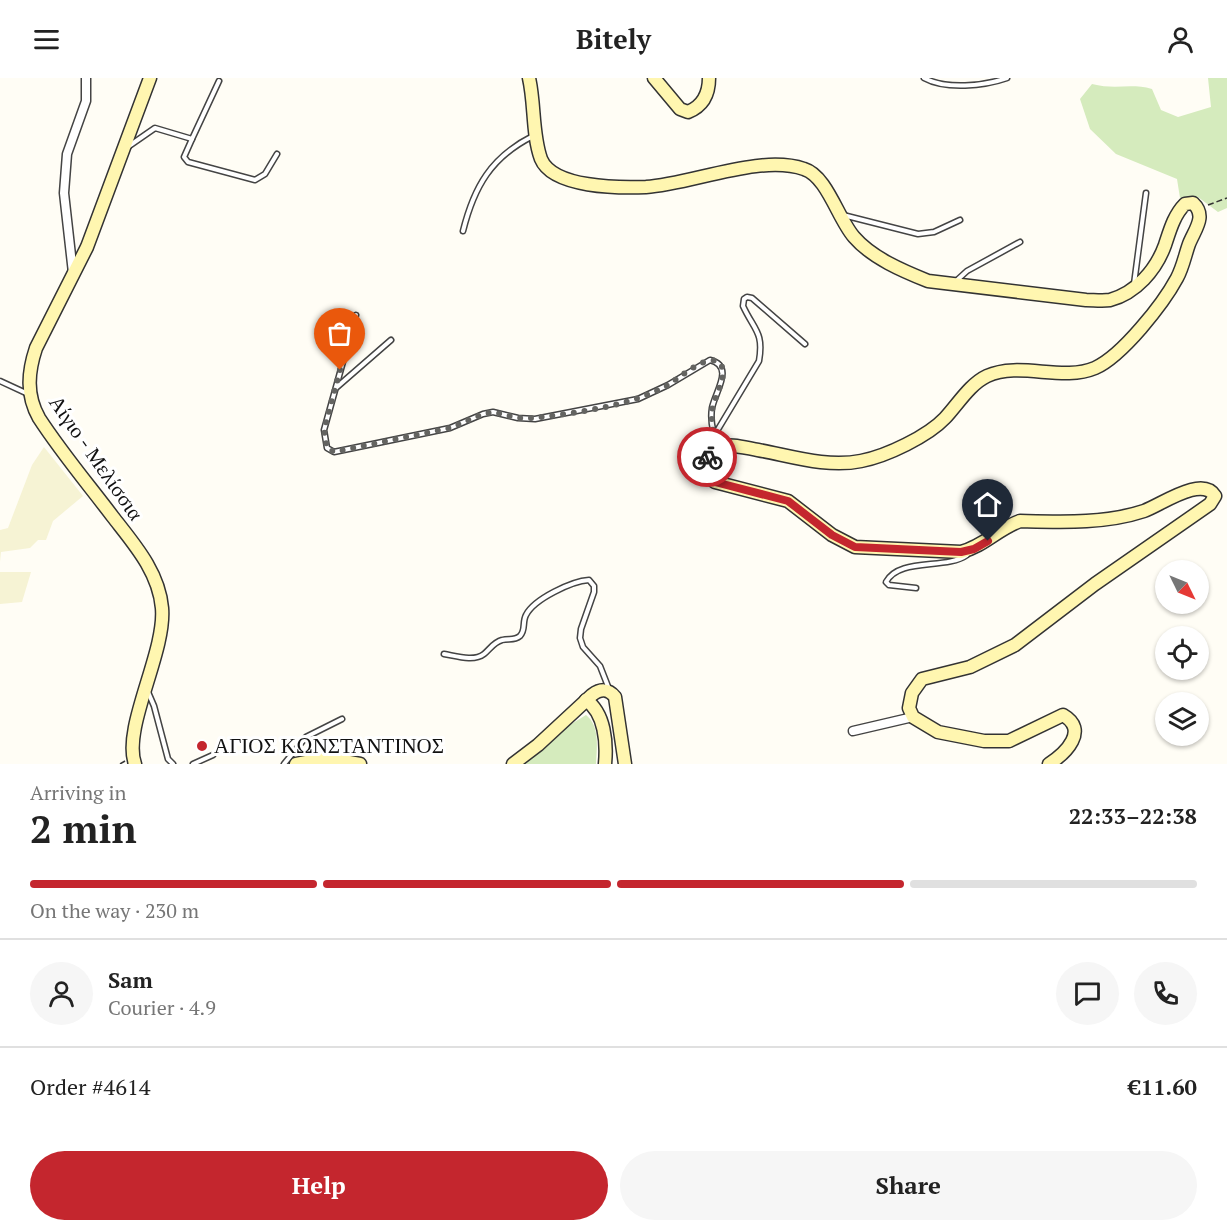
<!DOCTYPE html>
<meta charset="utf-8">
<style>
:root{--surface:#fff;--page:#f6f6f6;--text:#222;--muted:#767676;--line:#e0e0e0;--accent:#c4262e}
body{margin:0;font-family:"PT Serif",serif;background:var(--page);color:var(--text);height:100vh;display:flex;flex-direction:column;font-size:22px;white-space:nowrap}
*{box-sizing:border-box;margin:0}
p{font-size:20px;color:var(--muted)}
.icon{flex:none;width:33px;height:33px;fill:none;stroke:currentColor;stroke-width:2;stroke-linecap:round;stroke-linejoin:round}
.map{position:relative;height:686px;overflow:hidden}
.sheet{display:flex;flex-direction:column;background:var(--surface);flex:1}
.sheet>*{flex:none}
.needle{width:39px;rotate:133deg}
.tools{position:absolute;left:1155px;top:482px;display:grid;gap:12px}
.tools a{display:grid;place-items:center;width:54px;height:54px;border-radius:50%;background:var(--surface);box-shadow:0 2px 4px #0004;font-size:30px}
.pin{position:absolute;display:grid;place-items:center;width:51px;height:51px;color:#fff;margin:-62px -26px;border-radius:50% 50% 50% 0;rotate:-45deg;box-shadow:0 0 6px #0007}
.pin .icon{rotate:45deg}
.courier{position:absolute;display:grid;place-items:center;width:60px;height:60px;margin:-30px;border:4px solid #c4262e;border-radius:50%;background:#fff;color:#222;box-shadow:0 2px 8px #0007}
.summary em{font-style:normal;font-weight:800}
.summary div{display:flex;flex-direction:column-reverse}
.summary{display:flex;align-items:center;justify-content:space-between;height:102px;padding:0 30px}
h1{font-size:39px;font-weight:800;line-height:45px}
.bar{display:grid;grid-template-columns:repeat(4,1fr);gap:9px 6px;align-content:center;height:72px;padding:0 30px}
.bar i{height:8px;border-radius:4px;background:var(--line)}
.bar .selected{background:var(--accent)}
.bar p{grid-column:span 4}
.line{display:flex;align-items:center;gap:15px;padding:0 30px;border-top:2px solid var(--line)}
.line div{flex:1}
.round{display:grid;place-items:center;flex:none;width:63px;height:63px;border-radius:32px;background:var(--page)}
.primary-button{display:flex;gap:12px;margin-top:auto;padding:12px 30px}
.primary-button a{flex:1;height:69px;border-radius:36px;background:var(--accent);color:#fff;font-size:24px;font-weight:800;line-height:69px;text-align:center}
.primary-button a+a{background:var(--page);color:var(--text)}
header{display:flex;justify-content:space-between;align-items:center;height:78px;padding:0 30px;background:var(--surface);font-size:27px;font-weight:800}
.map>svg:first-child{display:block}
.farmland{fill:#f6f3d4}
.green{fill:#d5ebbd}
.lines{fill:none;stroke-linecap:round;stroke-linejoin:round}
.service-casing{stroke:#444;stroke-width:7}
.minor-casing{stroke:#444;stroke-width:11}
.secondary-casing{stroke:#333;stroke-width:15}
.path{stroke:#333;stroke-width:1.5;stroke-dasharray:6 3;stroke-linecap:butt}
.service{stroke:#fff;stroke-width:4}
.minor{stroke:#fff;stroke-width:8}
.secondary{stroke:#fff6b0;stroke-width:12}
.done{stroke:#646461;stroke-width:6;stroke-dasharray:0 10.8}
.route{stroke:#c4262e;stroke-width:8}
.poi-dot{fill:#c4262e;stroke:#fff;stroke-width:2}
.labels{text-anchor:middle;stroke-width:6;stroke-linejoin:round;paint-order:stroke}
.street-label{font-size:21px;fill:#111;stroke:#fff}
.poi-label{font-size:21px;fill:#111;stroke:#fff;text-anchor:start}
</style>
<header><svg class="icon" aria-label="menu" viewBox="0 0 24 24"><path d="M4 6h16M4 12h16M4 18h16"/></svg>Bitely<svg class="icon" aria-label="person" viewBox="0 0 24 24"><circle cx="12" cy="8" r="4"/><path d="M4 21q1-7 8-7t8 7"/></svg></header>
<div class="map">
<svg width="1227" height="686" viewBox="0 0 1227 686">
<rect width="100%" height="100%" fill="#fffdf5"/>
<g class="farmland">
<polygon points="44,369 83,418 53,443 46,462 38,462 30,470 1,474 0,484 0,452 8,450 32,387"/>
<polygon points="0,494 31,494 22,524 0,526"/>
</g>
<g class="green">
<path d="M1208,0h19v130l-9,4 -20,-15 -18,1 -3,-19 -61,-25 -26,-25 -10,-30 12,-15c23,6 39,-1 60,5l9,21 17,7 33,-10z"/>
<path d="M586,637c14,11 11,33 10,49h-71l43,-38z"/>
</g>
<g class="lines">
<defs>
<g id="service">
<path d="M924,0c22,12 60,8 83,0"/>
<polyline points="192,61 184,79 188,84 255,102 265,96 277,76"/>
<polyline points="129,68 155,50 192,61 219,3"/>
<polyline points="843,137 918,156 934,154 960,142"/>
<path d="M463,153c11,-44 28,-74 70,-95"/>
<polyline points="955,204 967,193 1020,164"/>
<polyline points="1134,206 1146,115"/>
<path d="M356,237l-32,115 3,18 7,4 116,-24 33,-14 10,-2 25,6 17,1 103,-20 30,-14 42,-25c25,6 5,32 2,48 -2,13 1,26 7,38"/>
<polyline points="0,303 26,315"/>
<polyline points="337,309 391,262"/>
<path d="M714,358l45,-75c5,-29 -5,-31 -16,-55l1,-7 3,-2 5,1 53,46"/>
<path d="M916,510l-27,-3 -3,-3c13,-25 60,-12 81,-27"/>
<path d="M444,576c12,2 30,8 40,0 6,-5 10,-12 18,-14 7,-2 12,1 18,-4 6,-6 2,-14 6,-21 8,-16 46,-34 63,-35l5,6v6l-13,37 -1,9 3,9 17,19 9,23"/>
<polyline points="148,614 154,628 168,681 173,686"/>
<polyline points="193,686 213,677"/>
<polyline points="284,686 306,659 342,641"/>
</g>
<g id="minor">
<polyline points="73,195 64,115 67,76 86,23 86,0"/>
<polyline points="853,653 913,639"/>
</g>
<g id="secondary">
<path d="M529,0c6,26 3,56 12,81 12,29 78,29 105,28 46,-3 114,-33 158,-18 23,7 34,50 50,68 18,21 49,34 74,44l158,19c7,0 17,1 24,0 26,-7 46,-30 55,-55 5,-15 9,-30 20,-41l8,-1c14,13 2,26 -4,41 -4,11 -6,23 -12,34 -14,26 -55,78 -82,90 -33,14 -75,-7 -108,8 -17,8 -29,28 -42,42 -17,18 -58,38 -84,43 -34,7 -70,-5 -103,-11 -12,-2 -28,-7 -40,-3 -7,2 -12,10 -14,17 -1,9 4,13 11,18l73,19 44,34 23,12 106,5c23,-6 37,-23 59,-31 41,1 85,3 124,-10 17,-6 58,-36 71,-15l-5,8 -115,80 -80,61 -45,22 -48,12 -10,14 -3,15 4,9 25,15 46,9h25l54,-26c26,15 3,38 -14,49"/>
<path d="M654,0l26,31 8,3c15,-6 21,-18 21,-34"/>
<path d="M586,622c19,13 21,43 19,64"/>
<path d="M135,686c-13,-36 31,-112 27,-156 -3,-36 -28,-64 -49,-91 -25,-33 -52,-65 -74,-99 -13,-23 -11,-46 -3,-70l51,-101 63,-169"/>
<polyline points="296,686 327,680 360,686"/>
<path d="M513,686l25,-19 54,-50c8,-6 16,-7 23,2l10,67"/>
</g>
</defs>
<use href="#service" class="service-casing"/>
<use href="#minor" class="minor-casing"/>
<use href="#secondary" class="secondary-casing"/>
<g class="path">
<polyline points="1208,127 1227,120"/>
<polyline points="120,686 125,683"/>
</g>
<use href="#service" class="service"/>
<use href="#minor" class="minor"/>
<use href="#secondary" class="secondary"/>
</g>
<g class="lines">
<path class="done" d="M340,292l-16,60 3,18 7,4 116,-24 33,-14 10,-2 25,6h17c44,-6 93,-11 133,-33 11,-6 44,-38 54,-18 5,9 -9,33 -10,44 -1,13 1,24 7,35l-7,3 -5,8"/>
<polyline class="route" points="707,379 704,391 708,399 715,404 788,423 832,457 855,469 961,474 974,471 988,463"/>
</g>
<circle class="poi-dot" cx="202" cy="668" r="6"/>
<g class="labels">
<g class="street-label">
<text transform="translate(96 380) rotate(55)" y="7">Αίγιο - Μελίσσια</text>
</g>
<g class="poi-label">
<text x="214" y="675">ΑΓΙΟΣ ΚΩΝΣΤΑΝΤΙΝΟΣ</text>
</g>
</g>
</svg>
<div class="tools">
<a><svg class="needle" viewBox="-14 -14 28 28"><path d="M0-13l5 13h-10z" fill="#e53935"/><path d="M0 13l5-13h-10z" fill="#767676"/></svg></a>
<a><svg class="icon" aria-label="locate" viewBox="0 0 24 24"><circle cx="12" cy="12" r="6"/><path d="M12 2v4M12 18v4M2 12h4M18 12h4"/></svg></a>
<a><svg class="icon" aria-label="layers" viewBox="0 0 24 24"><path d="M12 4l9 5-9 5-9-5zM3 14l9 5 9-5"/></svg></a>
</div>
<div class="pin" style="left:340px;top:292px;background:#ea580c"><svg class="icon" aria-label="bag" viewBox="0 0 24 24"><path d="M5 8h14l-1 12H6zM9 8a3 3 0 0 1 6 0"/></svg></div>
<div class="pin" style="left:988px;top:463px;background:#1f2937"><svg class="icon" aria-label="home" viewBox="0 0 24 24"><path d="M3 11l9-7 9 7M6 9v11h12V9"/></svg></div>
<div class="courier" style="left:707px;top:379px"><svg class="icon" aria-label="bike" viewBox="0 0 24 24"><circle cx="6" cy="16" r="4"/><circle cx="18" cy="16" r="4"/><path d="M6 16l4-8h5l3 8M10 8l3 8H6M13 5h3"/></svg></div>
</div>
<section class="sheet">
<div class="summary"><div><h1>2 min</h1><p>Arriving in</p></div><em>22:33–22:38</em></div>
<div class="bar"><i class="selected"></i><i class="selected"></i><i class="selected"></i><i></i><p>On the way · 230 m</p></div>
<div class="line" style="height:108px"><a class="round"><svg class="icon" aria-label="person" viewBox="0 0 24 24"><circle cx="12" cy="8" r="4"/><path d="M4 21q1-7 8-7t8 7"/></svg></a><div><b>Sam</b><p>Courier · 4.9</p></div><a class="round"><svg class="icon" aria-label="chat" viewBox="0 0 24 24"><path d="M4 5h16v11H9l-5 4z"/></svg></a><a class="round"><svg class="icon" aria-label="phone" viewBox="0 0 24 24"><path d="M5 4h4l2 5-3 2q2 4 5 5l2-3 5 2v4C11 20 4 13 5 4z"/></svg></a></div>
<div class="line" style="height:78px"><div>Order #4614</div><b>€11.60</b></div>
<div class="primary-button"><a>Help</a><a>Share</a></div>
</section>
